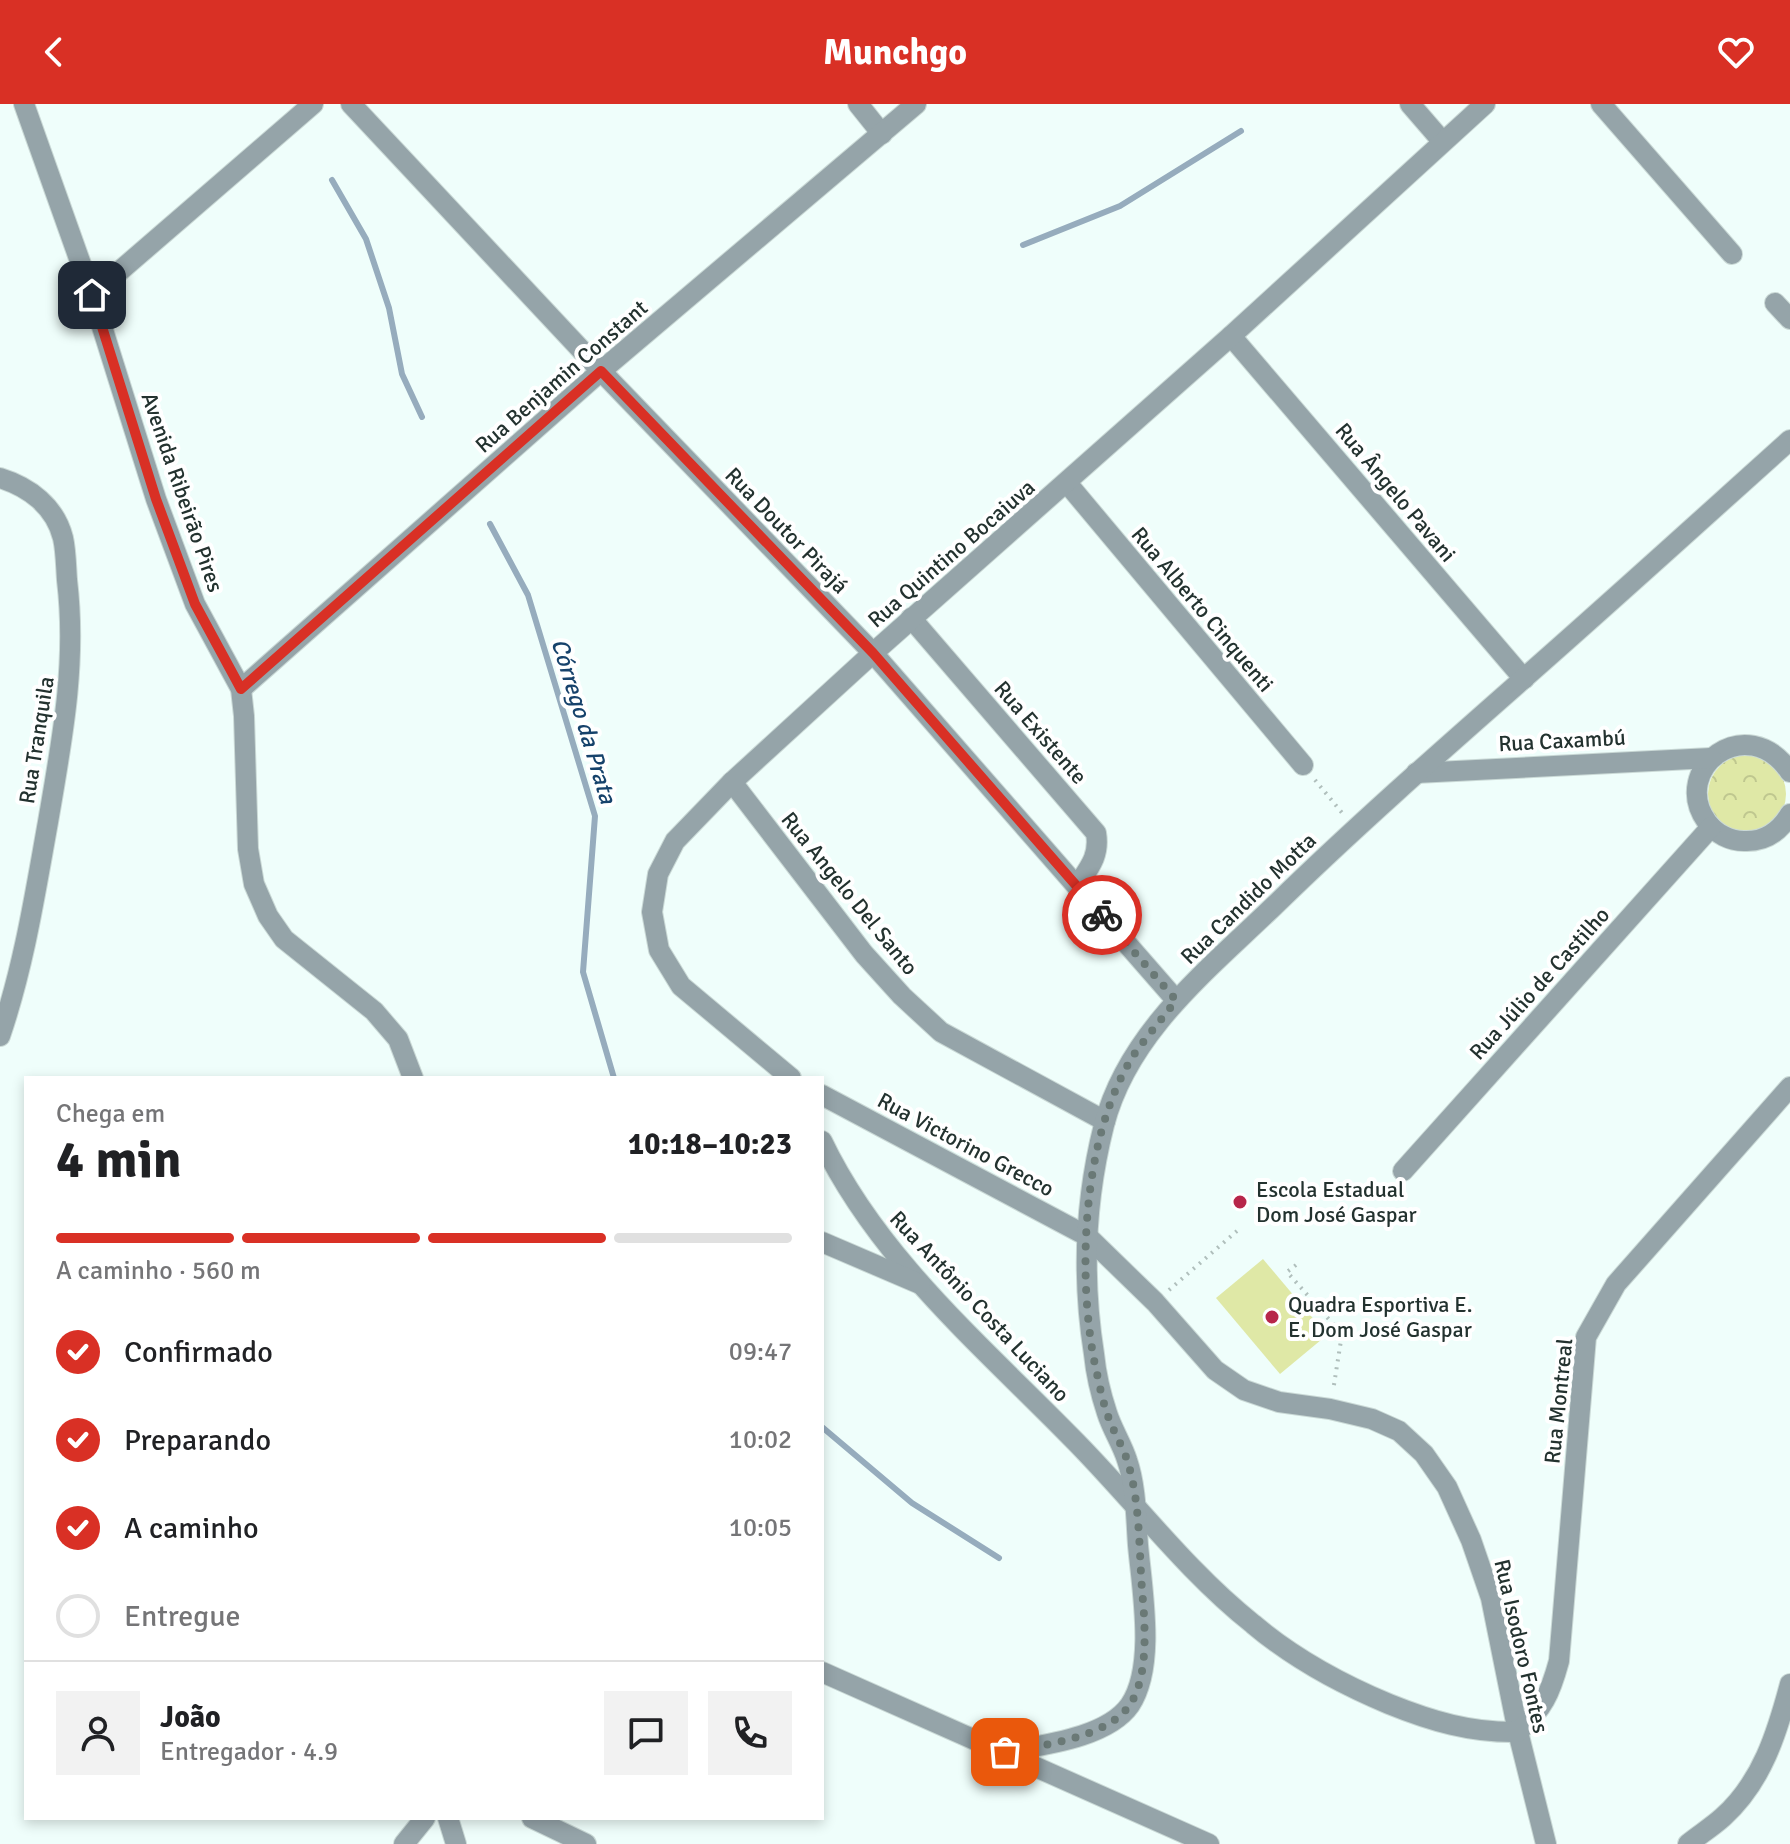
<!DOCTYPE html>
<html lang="pt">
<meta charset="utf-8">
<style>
:root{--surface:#fff;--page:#f2f2f2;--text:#202124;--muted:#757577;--line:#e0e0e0;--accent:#d93025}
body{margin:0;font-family:Signika,sans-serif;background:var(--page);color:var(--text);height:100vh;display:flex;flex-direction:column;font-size:30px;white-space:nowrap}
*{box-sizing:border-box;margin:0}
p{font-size:26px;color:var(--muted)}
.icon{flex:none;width:44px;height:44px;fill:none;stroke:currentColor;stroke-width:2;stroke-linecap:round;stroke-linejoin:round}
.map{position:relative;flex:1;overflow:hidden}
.details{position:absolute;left:24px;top:972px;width:800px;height:744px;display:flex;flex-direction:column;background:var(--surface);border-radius:0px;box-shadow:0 4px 12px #0003}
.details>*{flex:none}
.pin{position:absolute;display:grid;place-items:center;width:68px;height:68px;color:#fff;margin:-34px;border-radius:16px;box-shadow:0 4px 12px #0006}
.courier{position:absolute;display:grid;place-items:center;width:80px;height:80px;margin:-40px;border:6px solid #d93025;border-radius:50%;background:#fff;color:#222;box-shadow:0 2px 10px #0007}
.summary em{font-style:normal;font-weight:800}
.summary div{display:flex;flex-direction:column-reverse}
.summary{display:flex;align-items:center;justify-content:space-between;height:136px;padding:0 32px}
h1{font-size:52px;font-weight:800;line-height:60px}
.bar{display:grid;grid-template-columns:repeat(4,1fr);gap:12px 8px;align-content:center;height:96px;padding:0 32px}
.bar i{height:10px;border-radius:6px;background:var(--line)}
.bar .on{background:var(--accent)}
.bar p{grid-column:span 4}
.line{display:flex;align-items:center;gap:20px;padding:0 32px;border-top:2px solid var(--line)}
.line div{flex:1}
.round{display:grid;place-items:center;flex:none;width:84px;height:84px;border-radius:0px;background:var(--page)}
ol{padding:0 32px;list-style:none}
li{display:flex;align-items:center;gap:24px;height:88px}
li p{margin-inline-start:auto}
li .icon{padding:8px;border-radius:50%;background:var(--accent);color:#fff;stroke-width:4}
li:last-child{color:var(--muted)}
li i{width:44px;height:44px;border:4px solid var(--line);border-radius:50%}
header{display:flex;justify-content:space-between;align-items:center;height:104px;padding:0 32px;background:var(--accent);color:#fff;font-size:36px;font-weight:800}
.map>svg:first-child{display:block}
.park{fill:url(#park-crowns)}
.garden{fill:#dfe8a6}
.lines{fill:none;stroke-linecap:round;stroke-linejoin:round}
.stream{stroke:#96acbd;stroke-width:6}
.street-casing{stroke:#cad9d6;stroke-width:22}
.path{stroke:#b0bfbc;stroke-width:4;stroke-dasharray:2 6;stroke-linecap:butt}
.street{stroke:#95a4a9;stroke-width:20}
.done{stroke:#6a7976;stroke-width:8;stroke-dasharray:0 14.4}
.route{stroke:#d93025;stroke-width:10}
.poi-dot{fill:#b7264a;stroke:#fff;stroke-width:3}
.labels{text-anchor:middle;stroke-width:8;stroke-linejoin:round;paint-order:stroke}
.street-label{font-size:22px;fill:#23322f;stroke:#fff}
.poi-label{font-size:22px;fill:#23322f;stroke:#fff;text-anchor:start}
.water-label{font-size:24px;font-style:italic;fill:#16426b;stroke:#fff}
</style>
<header><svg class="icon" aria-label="back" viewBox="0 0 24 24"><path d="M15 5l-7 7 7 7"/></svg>Munchgo<svg class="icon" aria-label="heart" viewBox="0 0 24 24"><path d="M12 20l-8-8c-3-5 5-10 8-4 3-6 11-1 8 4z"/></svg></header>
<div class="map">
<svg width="1790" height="1740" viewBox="0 0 1790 1740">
<defs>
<pattern id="park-crowns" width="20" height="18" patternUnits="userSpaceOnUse" patternTransform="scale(2)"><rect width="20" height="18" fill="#dfe8a6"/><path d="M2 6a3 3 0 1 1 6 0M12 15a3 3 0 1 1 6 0" fill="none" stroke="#bfc78f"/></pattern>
</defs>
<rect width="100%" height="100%" fill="#effefb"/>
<circle class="park" cx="1747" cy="690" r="39"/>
<polygon class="garden" points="1263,1155 1327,1231 1280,1270 1216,1194"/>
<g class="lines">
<g class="stream">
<polyline points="332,76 366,135 389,204 402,270 422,313"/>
<polyline points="1023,141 1120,102 1241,27"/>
<polyline points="490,420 528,491 595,712 583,868 614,974"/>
<polyline points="822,1323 912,1399 999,1454"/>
</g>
<defs>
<g id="street">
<polyline points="24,0 92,191 156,395 195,500 241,585 244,612 248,745 254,780 268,812 284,835 374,907 398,935 413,974"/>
<polyline points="351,0 601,267 873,549 1176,896"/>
<polyline points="858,0 882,30"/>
<polyline points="1410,0 1442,37"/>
<polyline points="1601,0 1732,150"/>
<polyline points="92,191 313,0"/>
<polyline points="1775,199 1790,215"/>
<polyline points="1231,232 1524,575"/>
<path d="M0,374c29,9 55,28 63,60 3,13 3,29 4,42 10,84 -5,160 -19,242 -13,72 -24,144 -48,214"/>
<polyline points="1067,379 1303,661"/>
<path d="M911,514l185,215c4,23 -7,35 -19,53"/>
<polyline points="241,585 601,267 916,0"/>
<path d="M1790,668c-43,-63 -121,-3 -83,50 9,12 23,19 37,19 21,1 36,-10 46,-27"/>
<polyline points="1416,669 1711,654"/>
<polyline points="732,678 864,850 902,892 941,928 1105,1017"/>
<polyline points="791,974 681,882 659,846 652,808 658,770 675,737 732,678 873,549 1231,232 1485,0"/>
<polyline points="822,991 1087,1132 1155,1198 1215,1266 1244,1286 1279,1298 1330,1305 1372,1315 1399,1327 1424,1350 1447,1383 1471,1436 1491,1494 1518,1628 1546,1740"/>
<path d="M822,1037c56,117 159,204 249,296 61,61 114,133 182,187 39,33 88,60 136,80 42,17 82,29 129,28 25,-23 32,-38 41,-71l27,-324 30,-53 174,-197"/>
<polyline points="1403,1067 1711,723"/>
<polyline points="822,1138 920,1180"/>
<polyline points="822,1568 1209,1740"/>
<path d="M1005,1648c37,-7 102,-14 125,-47 26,-39 12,-115 8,-160 -2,-28 -2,-59 -11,-85 -5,-16 -15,-31 -20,-47 -6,-18 -11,-39 -13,-59 -12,-76 -9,-154 10,-229 24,-93 105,-156 171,-220 80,-78 163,-151 247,-225 90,-79 179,-160 268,-240"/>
<polyline points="448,1714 456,1740"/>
<polyline points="532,1714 586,1740"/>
<polyline points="404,1740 425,1714"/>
<path d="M1688,1740c11,-9 24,-17 35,-27 39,-35 54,-84 67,-133"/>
</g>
</defs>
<use href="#street" class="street-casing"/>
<g class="path">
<polyline points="1315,676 1343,710"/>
<polyline points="1296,1161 1287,1168 1342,1230 1333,1287"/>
<polyline points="1169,1186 1237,1127"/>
</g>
<use href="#street" class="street"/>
</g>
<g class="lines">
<path class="done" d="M1005,1648c38,-7 104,-14 126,-49 18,-29 14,-81 11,-113 -3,-42 -2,-87 -14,-127 -5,-17 -16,-33 -21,-50 -6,-17 -9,-36 -13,-53 -17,-91 -11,-228 41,-307 13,-18 28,-35 41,-53l-74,-85"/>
<polyline class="route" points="92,191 156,395 195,500 241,585 601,267 873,549 1102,811"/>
</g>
<g class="poi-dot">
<circle cx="1240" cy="1098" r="8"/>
<circle cx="1272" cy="1213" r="8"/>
</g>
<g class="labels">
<g class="street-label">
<text transform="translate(561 272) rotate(-41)" y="8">Rua Benjamin Constant</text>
<text transform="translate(183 388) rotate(71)" y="8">Avenida Ribeirão Pires</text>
<text transform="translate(1396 388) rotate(50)" y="8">Rua Ângelo Pavani</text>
<text transform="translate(787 426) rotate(46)" y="8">Rua Doutor Pirajá</text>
<text transform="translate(951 449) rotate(-41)" y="8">Rua Quintino Bocaiuva</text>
<text transform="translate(1203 505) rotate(50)" y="8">Rua Alberto Cinquenti</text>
<text transform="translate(1041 628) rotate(49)" y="8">Rua Existente</text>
<text transform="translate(36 636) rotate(-81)" y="8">Rua Tranquila</text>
<text transform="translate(1562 636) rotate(-3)" y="8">Rua Caxambú</text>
<text transform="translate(850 789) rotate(51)" y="8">Rua Angelo Del Santo</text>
<text transform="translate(1248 794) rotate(-44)" y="8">Rua Candido Motta</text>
<text transform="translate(1539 879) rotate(-48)" y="8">Rua Júlio de Castilho</text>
<text transform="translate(966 1040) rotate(28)" y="8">Rua Victorino Grecco</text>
<text transform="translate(980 1202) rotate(47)" y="8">Rua Antônio Costa Luciano</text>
<text transform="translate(1558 1297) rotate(-84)" y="8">Rua Montreal</text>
<text transform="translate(1522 1542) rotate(77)" y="8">Rua Isodoro Fontes</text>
</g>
<g class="poi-label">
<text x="1256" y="1093">Escola Estadual<tspan x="1256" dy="25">Dom José Gaspar</tspan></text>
<text x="1288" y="1208">Quadra Esportiva E.<tspan x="1288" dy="25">E. Dom José Gaspar</tspan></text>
</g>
<g class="water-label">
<text transform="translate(584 617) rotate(73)" y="8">Córrego da Prata</text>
</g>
</g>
</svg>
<div class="pin" style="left:1005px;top:1648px;background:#ea580c"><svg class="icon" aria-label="bag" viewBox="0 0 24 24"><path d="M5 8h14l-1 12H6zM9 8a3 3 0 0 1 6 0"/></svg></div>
<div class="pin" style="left:92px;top:191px;background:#1f2937"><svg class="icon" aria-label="home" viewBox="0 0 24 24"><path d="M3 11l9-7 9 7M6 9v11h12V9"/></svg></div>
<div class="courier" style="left:1102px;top:811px"><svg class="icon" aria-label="bike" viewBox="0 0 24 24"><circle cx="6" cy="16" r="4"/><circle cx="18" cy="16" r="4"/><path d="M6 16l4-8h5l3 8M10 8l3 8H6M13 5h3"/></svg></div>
<section class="details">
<div class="summary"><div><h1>4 min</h1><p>Chega em</p></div><em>10:18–10:23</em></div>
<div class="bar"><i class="on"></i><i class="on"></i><i class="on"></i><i></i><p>A caminho · 560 m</p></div>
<ol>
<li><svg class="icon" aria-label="check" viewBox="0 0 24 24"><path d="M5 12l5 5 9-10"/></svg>Confirmado<p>09:47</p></li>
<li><svg class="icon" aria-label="check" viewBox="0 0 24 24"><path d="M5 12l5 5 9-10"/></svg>Preparando<p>10:02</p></li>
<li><svg class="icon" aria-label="check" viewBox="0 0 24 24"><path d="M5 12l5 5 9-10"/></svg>A caminho<p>10:05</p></li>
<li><i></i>Entregue</li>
</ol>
<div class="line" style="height:144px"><a class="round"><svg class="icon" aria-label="person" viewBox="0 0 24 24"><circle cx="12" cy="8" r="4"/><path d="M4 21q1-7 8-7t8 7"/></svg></a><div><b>João</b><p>Entregador · 4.9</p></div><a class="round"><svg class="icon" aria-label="chat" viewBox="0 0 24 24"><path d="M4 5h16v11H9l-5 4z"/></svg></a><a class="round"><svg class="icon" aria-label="phone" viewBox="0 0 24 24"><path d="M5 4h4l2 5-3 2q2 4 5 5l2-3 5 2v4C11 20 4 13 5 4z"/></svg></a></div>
</section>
</div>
